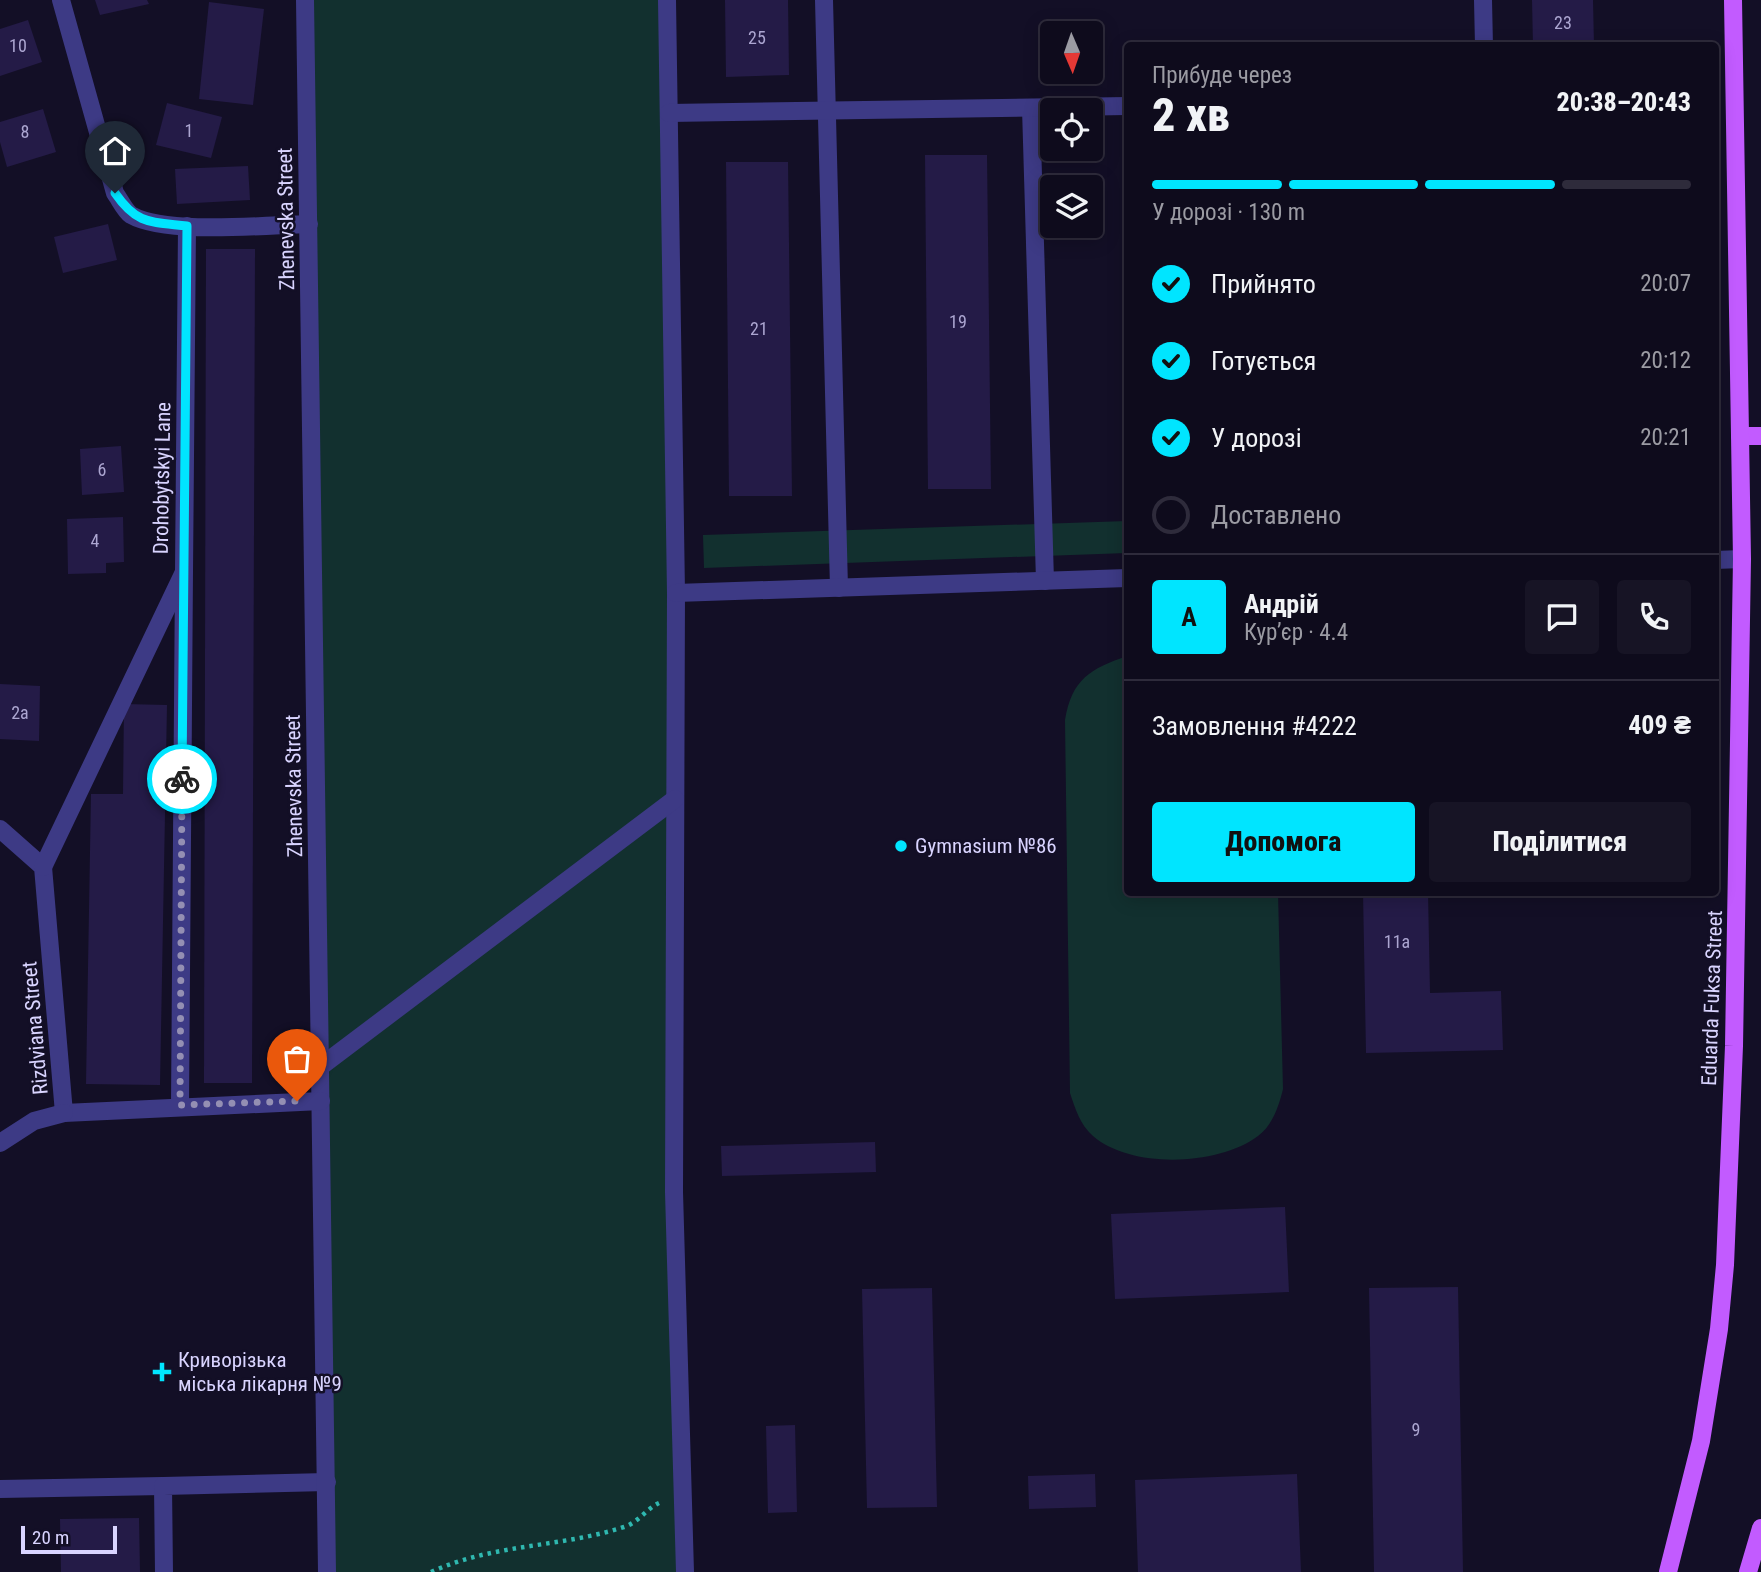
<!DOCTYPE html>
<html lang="uk">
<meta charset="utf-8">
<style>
:root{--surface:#0e0b1c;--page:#171425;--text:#f1f3f6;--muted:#9b9ba3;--line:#2e2b3b;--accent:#00e5ff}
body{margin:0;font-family:"Roboto Condensed",sans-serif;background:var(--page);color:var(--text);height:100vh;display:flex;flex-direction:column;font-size:26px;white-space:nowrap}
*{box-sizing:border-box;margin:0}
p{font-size:23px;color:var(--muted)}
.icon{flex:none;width:38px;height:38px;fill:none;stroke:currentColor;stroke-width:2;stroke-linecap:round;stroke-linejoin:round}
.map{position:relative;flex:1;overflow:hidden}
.sheet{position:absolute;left:1124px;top:42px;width:595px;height:854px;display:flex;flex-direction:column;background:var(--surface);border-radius:7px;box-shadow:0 4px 18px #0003,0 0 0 2px var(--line)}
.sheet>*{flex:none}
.needle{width:46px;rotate:178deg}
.buttons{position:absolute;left:1040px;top:21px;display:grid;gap:14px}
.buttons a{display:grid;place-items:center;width:63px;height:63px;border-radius:7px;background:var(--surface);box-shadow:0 4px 18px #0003,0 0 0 2px var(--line);font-size:35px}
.scale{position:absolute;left:21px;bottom:18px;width:96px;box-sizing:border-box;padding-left:7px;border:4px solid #d9d4ff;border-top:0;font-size:19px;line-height:24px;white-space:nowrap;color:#d9d4ff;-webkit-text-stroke:5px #130f26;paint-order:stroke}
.pin{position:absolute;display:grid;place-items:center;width:60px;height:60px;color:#fff;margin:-72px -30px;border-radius:50% 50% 50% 0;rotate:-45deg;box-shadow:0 0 7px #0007}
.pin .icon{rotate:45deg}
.courier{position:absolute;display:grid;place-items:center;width:70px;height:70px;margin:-35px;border:5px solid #00e5ff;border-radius:50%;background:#fff;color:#222;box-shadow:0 2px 9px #0007}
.overview em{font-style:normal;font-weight:800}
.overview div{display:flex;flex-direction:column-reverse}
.overview{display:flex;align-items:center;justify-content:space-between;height:119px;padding:0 28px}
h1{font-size:46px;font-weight:800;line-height:52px}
.bar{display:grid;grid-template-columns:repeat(4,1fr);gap:10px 7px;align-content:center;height:84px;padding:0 28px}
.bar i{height:9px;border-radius:5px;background:var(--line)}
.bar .selected{background:var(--accent)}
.bar p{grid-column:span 4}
.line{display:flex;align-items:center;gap:18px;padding:0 28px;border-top:2px solid var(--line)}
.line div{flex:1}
.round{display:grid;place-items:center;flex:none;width:74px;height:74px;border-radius:7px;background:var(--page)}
ol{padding:0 28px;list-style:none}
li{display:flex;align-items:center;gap:21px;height:77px}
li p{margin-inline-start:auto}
li .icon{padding:7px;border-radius:50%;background:var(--accent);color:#111;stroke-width:4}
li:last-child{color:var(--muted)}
li i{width:38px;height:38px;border:4px solid var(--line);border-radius:50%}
.primary-button{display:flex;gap:14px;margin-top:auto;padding:14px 28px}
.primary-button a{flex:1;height:80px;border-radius:7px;background:var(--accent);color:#111;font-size:28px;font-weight:800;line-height:80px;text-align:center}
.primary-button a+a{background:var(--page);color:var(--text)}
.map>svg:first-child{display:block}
.green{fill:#12302f}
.building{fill:#241b47}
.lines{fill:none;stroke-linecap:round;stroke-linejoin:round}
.path{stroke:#2fb8b0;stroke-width:4.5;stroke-dasharray:3.5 5;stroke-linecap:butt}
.lane{stroke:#3d3a85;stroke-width:18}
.street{stroke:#3d3a85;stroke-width:18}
.primary{stroke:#c25bff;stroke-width:18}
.done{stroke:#948fb3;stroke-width:7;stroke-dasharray:0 12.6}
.route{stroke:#00e5ff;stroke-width:9}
.poi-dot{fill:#00e5ff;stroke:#130f26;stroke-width:2.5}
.labels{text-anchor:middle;stroke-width:5;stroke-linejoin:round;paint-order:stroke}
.number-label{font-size:18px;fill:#aca6d1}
.street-label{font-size:21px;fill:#d9d4ff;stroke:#130f26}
.poi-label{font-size:21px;fill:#d9d4ff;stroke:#130f26;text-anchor:start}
</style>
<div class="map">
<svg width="1761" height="1572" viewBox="0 0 1761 1572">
<rect width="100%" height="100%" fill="#130f26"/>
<g class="green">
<polygon points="305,0 667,0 685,1572 327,1572"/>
<polygon points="1127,521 1127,553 704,568 703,535"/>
<path d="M1127,656v236l151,1 5,196c-4,17 -11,37 -25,47 -40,30 -127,33 -165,0 -13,-11 -18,-28 -23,-43l-5,-373c7,-41 25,-51 62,-64z"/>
</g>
<g class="building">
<polygon points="95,0 147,0 149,4 100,15"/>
<polygon points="725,0 788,0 789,75 726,77"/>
<polygon points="1532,0 1593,0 1594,46 1533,46"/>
<polygon points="209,2 264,9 253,105 199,99"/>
<polygon points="28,20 42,62 0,76 0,29"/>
<polygon points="167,103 222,117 211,158 156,145"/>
<polygon points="43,109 56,152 7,167 0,142 0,122"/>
<polygon points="1124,148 1127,148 1127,225 1125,225"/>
<polygon points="925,155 987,155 991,489 928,489"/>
<polygon points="726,162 788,162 792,496 729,496"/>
<polygon points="248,166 250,200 177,204 175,169"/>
<polygon points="108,224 117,260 63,273 54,237"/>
<polygon points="206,249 255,249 252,1083 204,1083"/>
<polygon points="121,446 124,492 82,495 80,449"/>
<polygon points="123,517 124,562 106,563 106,573 68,574 67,519"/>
<polygon points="0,684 40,686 39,741 0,739"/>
<polygon points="124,704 167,705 160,1085 86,1084 91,794 123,794"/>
<polygon points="1363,892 1428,892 1430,993 1501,991 1503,1050 1366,1053"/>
<polygon points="875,1142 876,1172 722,1176 721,1146"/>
<polygon points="1285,1207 1289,1292 1115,1299 1111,1214"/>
<polygon points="1458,1287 1463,1572 1374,1572 1369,1288"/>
<polygon points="932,1288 937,1507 867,1508 862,1289"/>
<polygon points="795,1425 797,1512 768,1513 766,1426"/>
<polygon points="1095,1474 1096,1507 1029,1509 1028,1476"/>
<polygon points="1297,1474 1301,1572 1138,1572 1135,1480"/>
<polygon points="139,1518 140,1572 61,1572 60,1519"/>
</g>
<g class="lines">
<path class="path" d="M431,1572c64,-29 128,-24 193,-45 15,-5 22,-18 35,-24"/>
<g class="lane">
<polyline points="667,0 676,593 674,1192 685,1572"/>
<polyline points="824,0 839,588"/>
<polyline points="1483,0 1484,46"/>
<polyline points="1031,108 1045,581"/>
<polyline points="669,113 1127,106"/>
<polyline points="1715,560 1742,559"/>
<polyline points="676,593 1127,578"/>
<polyline points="320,1067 675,799"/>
<polyline points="180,1105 184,572"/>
<polyline points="0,1489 163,1486"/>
<polyline points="164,1572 163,1486 327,1482"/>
</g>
<g class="street">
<path d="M61,0l54,193c5,7 10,18 16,22 35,20 135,10 178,9"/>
<polyline points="305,0 327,1572"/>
<polyline points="0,829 43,867 64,1113 321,1101"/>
<polyline points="43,867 184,572 187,226"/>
<polyline points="0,1143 34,1121 64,1113"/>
</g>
<g class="primary">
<polyline points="1740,436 1761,436"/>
<polyline points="1668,1572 1701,1441 1719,1329 1725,1265 1734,1046 1742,559 1733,0"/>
<polyline points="1748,1572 1761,1528"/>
</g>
</g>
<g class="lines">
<polyline class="done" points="182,779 180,1105 297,1101"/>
<path class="route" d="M115,193c22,32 36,29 72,33l-5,553"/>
</g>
<g class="poi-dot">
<circle cx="901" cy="846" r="7"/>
<path d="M158.5 1361.5h7v7h7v7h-7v7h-7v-7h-7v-7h7z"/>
</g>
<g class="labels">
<g class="number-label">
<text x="1563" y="29">23</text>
<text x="757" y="44">25</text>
<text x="18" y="52">10</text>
<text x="189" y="137">1</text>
<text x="25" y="138">8</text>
<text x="958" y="328">19</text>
<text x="759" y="335">21</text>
<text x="102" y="476">6</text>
<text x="95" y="547">4</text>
<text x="20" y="719">2а</text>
<text x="1397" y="948">11а</text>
<text x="1416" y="1436">9</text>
</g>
<g class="street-label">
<text transform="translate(286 219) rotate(-91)" y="7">Zhenevska Street</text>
<text transform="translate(162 478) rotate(-89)" y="7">Drohobytskyi Lane</text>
<text transform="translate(294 786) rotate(-91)" y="7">Zhenevska Street</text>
<text transform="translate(1712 998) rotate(-88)" y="7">Eduarda Fuksa Street</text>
<text transform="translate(35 1028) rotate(-95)" y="7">Rizdviana Street</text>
</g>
<g class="poi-label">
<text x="915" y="853">Gymnasium №86</text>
<text x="178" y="1367">Криворізька<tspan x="178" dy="24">міська лікарня №9</tspan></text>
</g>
</g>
</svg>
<div class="buttons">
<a><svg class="needle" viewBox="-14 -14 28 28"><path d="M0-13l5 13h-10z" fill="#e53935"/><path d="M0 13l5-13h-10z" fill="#9b9ba3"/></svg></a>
<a><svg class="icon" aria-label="locate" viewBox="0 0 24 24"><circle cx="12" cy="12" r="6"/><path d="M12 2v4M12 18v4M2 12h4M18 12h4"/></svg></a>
<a><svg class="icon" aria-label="layers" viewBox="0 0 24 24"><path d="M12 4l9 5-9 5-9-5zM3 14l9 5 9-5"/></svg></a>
</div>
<div class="scale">20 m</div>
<div class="pin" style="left:297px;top:1101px;background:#ea580c"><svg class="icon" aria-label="bag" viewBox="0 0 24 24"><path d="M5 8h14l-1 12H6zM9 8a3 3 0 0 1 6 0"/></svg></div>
<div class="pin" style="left:115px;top:193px;background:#1f2937"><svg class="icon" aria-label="home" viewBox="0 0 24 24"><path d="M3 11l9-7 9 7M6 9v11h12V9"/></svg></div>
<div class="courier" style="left:182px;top:779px"><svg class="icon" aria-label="bike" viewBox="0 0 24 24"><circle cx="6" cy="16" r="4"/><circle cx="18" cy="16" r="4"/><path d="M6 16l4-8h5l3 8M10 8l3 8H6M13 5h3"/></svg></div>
<section class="sheet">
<div class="overview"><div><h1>2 хв</h1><p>Прибуде через</p></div><em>20:38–20:43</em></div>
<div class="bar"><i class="selected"></i><i class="selected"></i><i class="selected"></i><i></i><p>У дорозі · 130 m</p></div>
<ol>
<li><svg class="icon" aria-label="check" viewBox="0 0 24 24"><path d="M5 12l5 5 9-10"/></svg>Прийнято<p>20:07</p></li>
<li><svg class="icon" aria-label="check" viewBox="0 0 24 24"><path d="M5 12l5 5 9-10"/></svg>Готується<p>20:12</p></li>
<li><svg class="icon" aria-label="check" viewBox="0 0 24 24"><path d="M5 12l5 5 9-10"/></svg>У дорозі<p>20:21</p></li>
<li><i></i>Доставлено</li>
</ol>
<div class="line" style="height:126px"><b class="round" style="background:var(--accent);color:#111">А</b><div><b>Андрій</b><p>Кур’єр · 4.4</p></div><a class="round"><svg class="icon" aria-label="chat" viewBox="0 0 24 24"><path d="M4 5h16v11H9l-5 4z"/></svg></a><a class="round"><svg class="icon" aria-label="phone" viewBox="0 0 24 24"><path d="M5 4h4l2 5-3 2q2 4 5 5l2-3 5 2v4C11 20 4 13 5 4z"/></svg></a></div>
<div class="line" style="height:91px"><div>Замовлення #4222</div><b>409 ₴</b></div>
<div class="primary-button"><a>Допомога</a><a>Поділитися</a></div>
</section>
</div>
